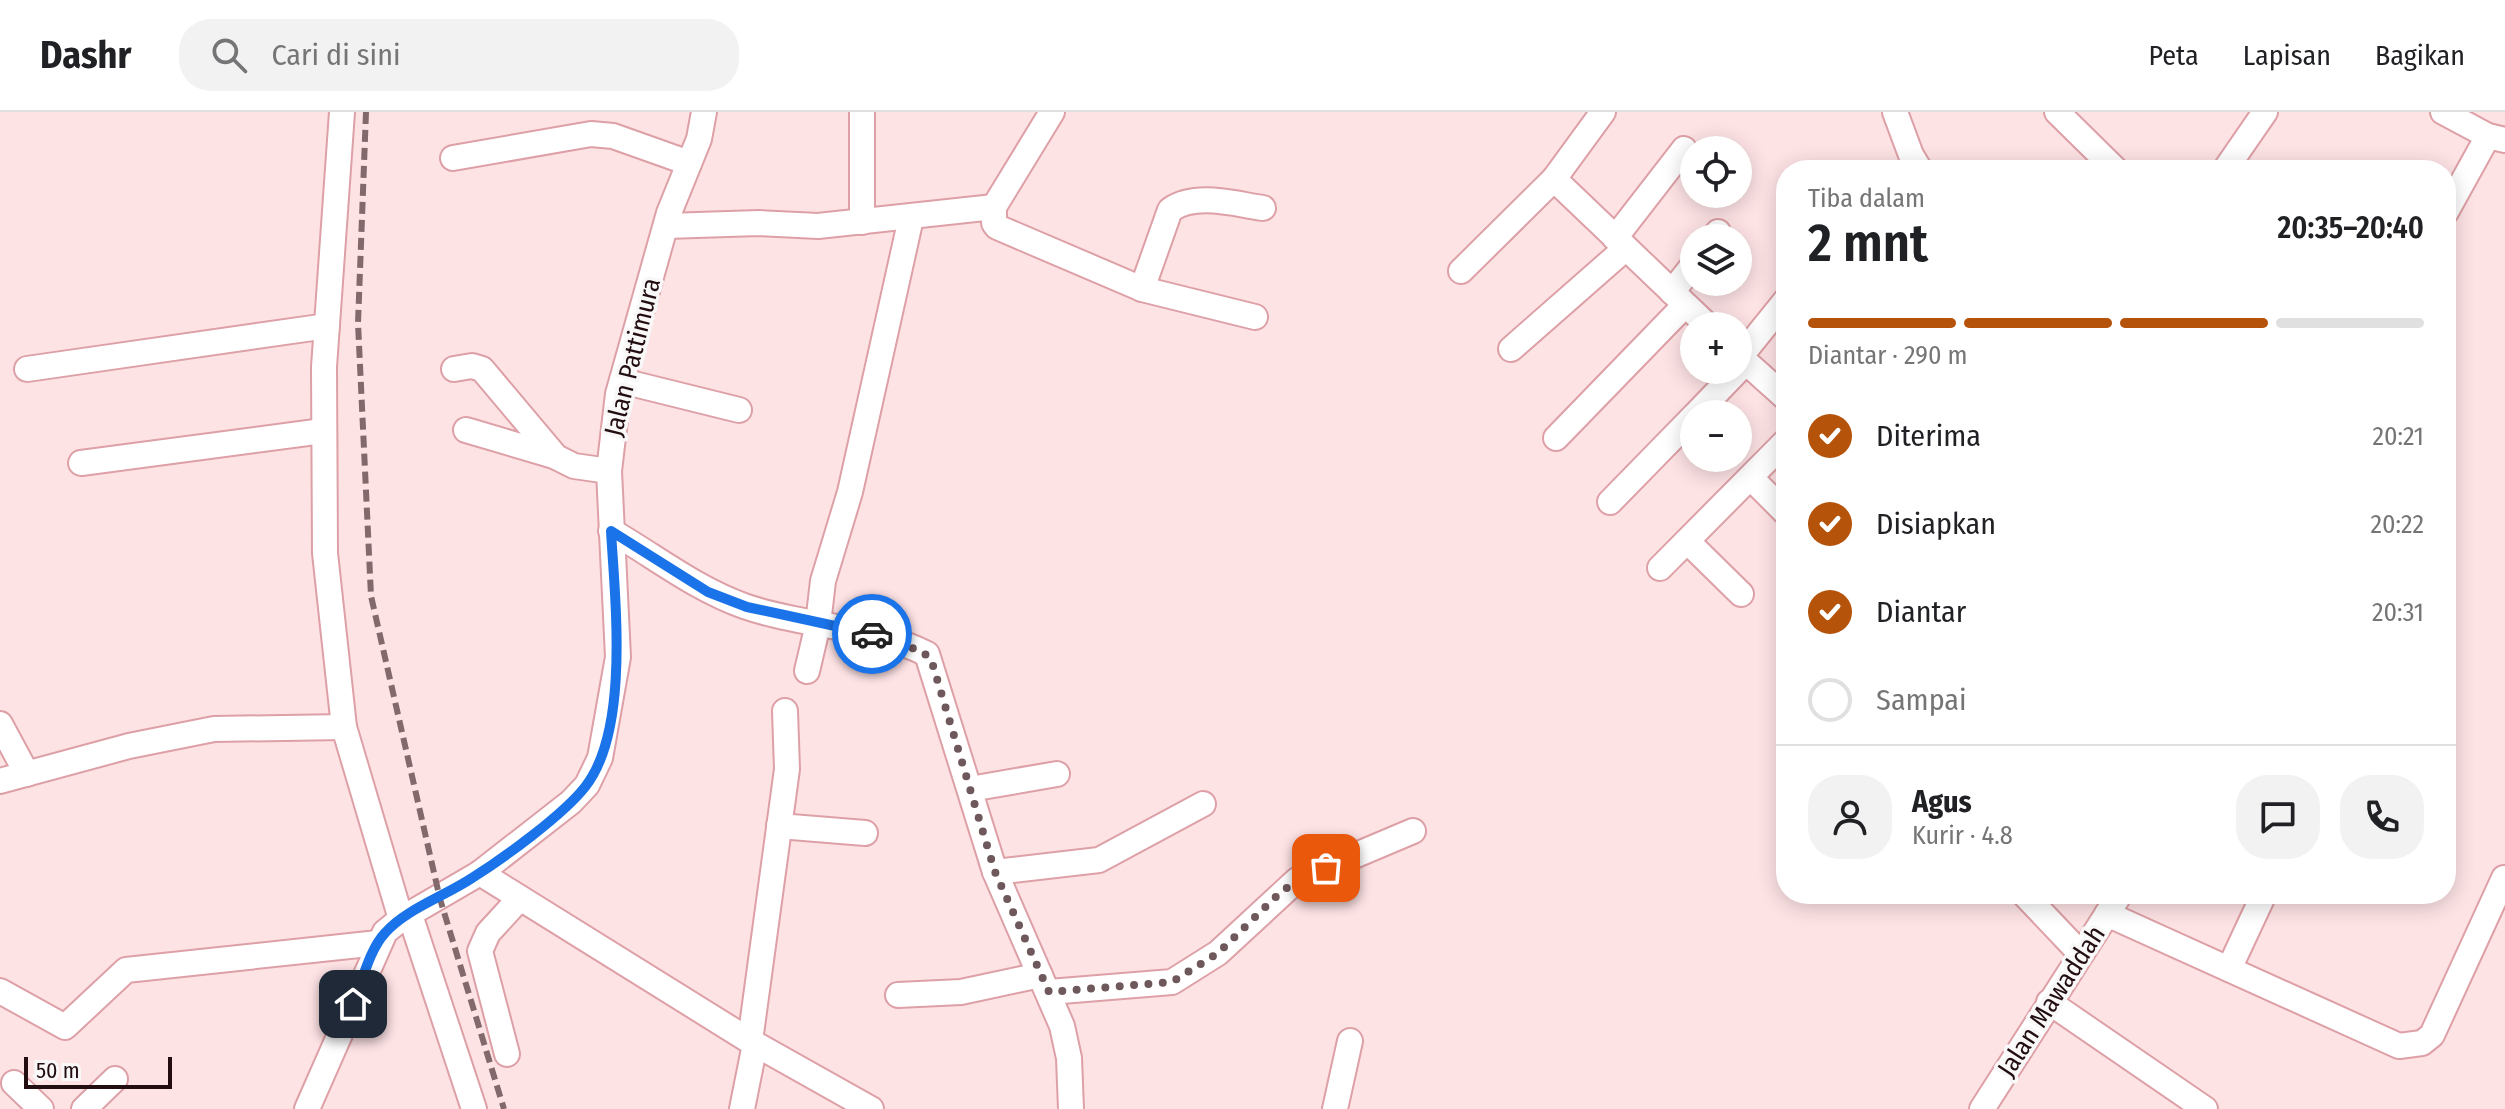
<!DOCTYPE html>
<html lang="id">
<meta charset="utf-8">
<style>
:root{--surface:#fff;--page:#f2f2f2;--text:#202124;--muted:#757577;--line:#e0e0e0;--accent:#b45309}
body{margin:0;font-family:"Fira Sans Condensed",sans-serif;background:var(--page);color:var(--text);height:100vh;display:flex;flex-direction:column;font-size:30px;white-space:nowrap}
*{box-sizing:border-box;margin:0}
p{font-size:26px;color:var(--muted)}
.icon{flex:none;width:44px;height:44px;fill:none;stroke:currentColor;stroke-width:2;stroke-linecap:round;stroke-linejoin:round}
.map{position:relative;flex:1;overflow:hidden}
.details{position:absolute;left:1776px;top:48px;width:680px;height:744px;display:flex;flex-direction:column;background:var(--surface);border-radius:32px;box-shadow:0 4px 20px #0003}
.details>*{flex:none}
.buttons{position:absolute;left:1680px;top:24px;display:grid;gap:16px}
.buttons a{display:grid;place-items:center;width:72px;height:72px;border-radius:50%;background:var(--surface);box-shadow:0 4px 20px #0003;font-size:40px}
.scale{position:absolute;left:24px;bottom:20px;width:148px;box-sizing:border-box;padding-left:8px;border:4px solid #220d10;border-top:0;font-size:22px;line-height:28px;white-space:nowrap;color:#220d10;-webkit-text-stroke:6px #f8f8f8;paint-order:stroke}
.pin{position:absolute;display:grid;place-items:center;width:68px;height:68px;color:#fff;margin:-34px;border-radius:16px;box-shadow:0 4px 12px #0006}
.courier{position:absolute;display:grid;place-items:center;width:80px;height:80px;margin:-40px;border:6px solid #1a73e8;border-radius:50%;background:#fff;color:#222;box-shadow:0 2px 10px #0007}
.head em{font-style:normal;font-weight:600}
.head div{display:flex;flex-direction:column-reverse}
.head{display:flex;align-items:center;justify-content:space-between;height:136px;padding:0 32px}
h1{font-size:52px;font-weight:600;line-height:60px}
.bar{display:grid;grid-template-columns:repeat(4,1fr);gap:12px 8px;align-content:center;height:96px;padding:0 32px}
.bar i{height:10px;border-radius:6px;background:var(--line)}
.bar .current{background:var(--accent)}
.bar p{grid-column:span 4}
.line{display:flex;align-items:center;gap:20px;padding:0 32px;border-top:2px solid var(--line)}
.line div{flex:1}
.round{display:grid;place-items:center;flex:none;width:84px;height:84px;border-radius:32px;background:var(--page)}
ol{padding:0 32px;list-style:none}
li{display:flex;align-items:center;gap:24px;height:88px}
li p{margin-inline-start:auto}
li .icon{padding:8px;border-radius:50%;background:var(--accent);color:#fff;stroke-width:4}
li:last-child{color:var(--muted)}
li i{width:44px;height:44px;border:4px solid var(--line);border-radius:50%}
header{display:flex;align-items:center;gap:48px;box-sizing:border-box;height:112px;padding:0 40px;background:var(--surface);border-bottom:2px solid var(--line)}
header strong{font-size:38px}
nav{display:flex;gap:44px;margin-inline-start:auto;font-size:28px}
.search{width:560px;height:72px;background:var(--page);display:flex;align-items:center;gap:20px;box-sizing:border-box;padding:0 28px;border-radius:32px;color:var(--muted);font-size:30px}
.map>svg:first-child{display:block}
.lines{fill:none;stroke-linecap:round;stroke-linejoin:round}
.minor-casing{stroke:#dda0a6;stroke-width:28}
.minor{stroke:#fff;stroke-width:24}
.rail{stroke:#81696c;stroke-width:6;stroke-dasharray:12 6;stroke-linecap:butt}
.done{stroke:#6f585b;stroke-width:8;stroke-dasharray:0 14.4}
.route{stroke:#1a73e8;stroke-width:10}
.labels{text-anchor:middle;stroke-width:7;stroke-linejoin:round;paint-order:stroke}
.street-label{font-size:26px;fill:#220d10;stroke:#f8f8f8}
</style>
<header>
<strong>Dashr</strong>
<div class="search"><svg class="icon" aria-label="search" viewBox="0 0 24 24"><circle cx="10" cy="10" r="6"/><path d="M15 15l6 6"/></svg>Cari di sini</div>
<nav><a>Peta</a><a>Lapisan</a><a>Bagikan</a></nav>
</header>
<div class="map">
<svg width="2505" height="997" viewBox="0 0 2505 997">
<rect width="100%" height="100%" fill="#fee3e5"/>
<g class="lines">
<defs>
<g id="minor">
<polyline points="342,0 324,255 325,441 344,615 401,807"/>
<polyline points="862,0 862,110"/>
<polyline points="1052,0 994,95 994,111 997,115 1142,177 1255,205"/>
<polyline points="1895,0 1911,43 1920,58"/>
<polyline points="2057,0 2116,58"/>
<polyline points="2443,0 2488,24 2505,28"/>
<polyline points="453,46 591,22 613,24 689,51"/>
<polyline points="2225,58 2265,0"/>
<polyline points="1554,67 1708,214"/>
<polyline points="2446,100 2488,24"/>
<polyline points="666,114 759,111 818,114 994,95"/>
<polyline points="1615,126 1684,37"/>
<polyline points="1714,126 1718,120"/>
<polyline points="1461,159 1554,67 1603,0"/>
<path d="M1142,177l28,-79c26,-18 64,-6 93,-2"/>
<polyline points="1672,180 1694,152"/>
<polyline points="1511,237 1626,136"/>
<polyline points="1738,243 1786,286"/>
<polyline points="1740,245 1786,188"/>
<polyline points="27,257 327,214"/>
<polyline points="454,257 472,254 482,257 556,345 574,354 609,359"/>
<polyline points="622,269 739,298"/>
<polyline points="1696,302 1746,250"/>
<polyline points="466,318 554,344"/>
<polyline points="1556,326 1685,193"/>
<polyline points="81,351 323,319"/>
<polyline points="1751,366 1786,401"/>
<polyline points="1610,390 1694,304"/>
<path d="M611,419c45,26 85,58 133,75 60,21 126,19 183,48l68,218 67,154 7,32 2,51"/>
<polyline points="1687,429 1741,482"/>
<polyline points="1660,456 1786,329"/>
<polyline points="807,559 818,512 823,469 850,380 911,106"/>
<polyline points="0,612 27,662"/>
<polyline points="0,669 129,634 214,617 344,615"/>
<polyline points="970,677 1057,662"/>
<polyline points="779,714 865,721"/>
<polyline points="995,760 1099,748 1203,692"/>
<polyline points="480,761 750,929 871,997"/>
<polyline points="2024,782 2079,840"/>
<polyline points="2107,802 2399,934 2422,931 2432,923 2504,766"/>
<polyline points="410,803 474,997"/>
<polyline points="2229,857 2264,782"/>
<polyline points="0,879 65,915 126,858 378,831"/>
<polyline points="1049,880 1172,870 1218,841 1297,768 1413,719"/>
<polyline points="898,883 961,880 1040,863"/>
<polyline points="2049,890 2205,997"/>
<polyline points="750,929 787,657 785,599"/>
<polyline points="507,942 480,839 488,821 520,786"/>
<polyline points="14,971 41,997"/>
<polyline points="84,997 115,967"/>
<polyline points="307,997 385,820 401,807 480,761 571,690 587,673 600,646 618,545 609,359 618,282 669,101 699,27 704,0"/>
<polyline points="742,997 755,932"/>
<polyline points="1335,997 1350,929"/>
<polyline points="1982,997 2120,782"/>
</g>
</defs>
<use href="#minor" class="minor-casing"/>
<use href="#minor" class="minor"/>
<polyline class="rail" points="366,0 358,211 371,484 440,787 504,997"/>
</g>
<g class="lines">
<polyline class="done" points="872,522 921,539 931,547 995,760 1049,880 1172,870 1218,841 1283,778 1326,756"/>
<path class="route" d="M353,892c9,-21 16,-54 32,-71 21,-24 60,-37 87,-55 32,-20 91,-63 113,-91 45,-57 30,-187 26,-256l97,61 39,15 125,27"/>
</g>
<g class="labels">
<g class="street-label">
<text transform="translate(632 245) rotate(-76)" y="9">Jalan Pattimura</text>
<text transform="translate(2051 889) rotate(-57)" y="9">Jalan Mawaddah</text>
</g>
</g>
</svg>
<div class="buttons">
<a><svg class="icon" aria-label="locate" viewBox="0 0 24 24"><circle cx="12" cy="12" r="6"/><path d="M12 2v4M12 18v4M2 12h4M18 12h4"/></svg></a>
<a><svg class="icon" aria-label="layers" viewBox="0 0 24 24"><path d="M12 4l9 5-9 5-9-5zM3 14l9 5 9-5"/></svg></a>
<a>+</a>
<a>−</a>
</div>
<div class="scale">50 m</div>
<div class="pin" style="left:1326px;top:756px;background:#ea580c"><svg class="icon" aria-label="bag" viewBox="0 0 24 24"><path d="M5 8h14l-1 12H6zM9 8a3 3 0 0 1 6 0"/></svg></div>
<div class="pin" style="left:353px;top:892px;background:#1f2937"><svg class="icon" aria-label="home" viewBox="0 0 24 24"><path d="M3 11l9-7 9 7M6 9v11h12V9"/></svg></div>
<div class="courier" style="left:872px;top:522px"><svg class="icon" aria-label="car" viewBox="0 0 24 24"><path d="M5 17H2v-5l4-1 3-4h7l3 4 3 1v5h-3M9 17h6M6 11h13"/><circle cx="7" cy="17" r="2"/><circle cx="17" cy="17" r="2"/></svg></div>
<section class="details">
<div class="head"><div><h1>2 mnt</h1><p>Tiba dalam</p></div><em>20:35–20:40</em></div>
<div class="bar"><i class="current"></i><i class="current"></i><i class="current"></i><i></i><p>Diantar · 290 m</p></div>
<ol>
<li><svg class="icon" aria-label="check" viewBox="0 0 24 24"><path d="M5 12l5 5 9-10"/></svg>Diterima<p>20:21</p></li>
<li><svg class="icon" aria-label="check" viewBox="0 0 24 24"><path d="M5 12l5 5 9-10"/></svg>Disiapkan<p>20:22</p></li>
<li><svg class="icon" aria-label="check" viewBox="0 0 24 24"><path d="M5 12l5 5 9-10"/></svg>Diantar<p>20:31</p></li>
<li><i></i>Sampai</li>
</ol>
<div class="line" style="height:144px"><a class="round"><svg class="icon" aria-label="person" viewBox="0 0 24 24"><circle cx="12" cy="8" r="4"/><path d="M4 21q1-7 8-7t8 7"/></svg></a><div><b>Agus</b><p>Kurir · 4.8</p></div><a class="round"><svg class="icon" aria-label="chat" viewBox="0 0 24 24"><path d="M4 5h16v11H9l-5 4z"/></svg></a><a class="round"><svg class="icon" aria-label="phone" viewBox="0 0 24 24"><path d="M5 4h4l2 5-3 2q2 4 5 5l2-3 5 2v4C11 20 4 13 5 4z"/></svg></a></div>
</section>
</div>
